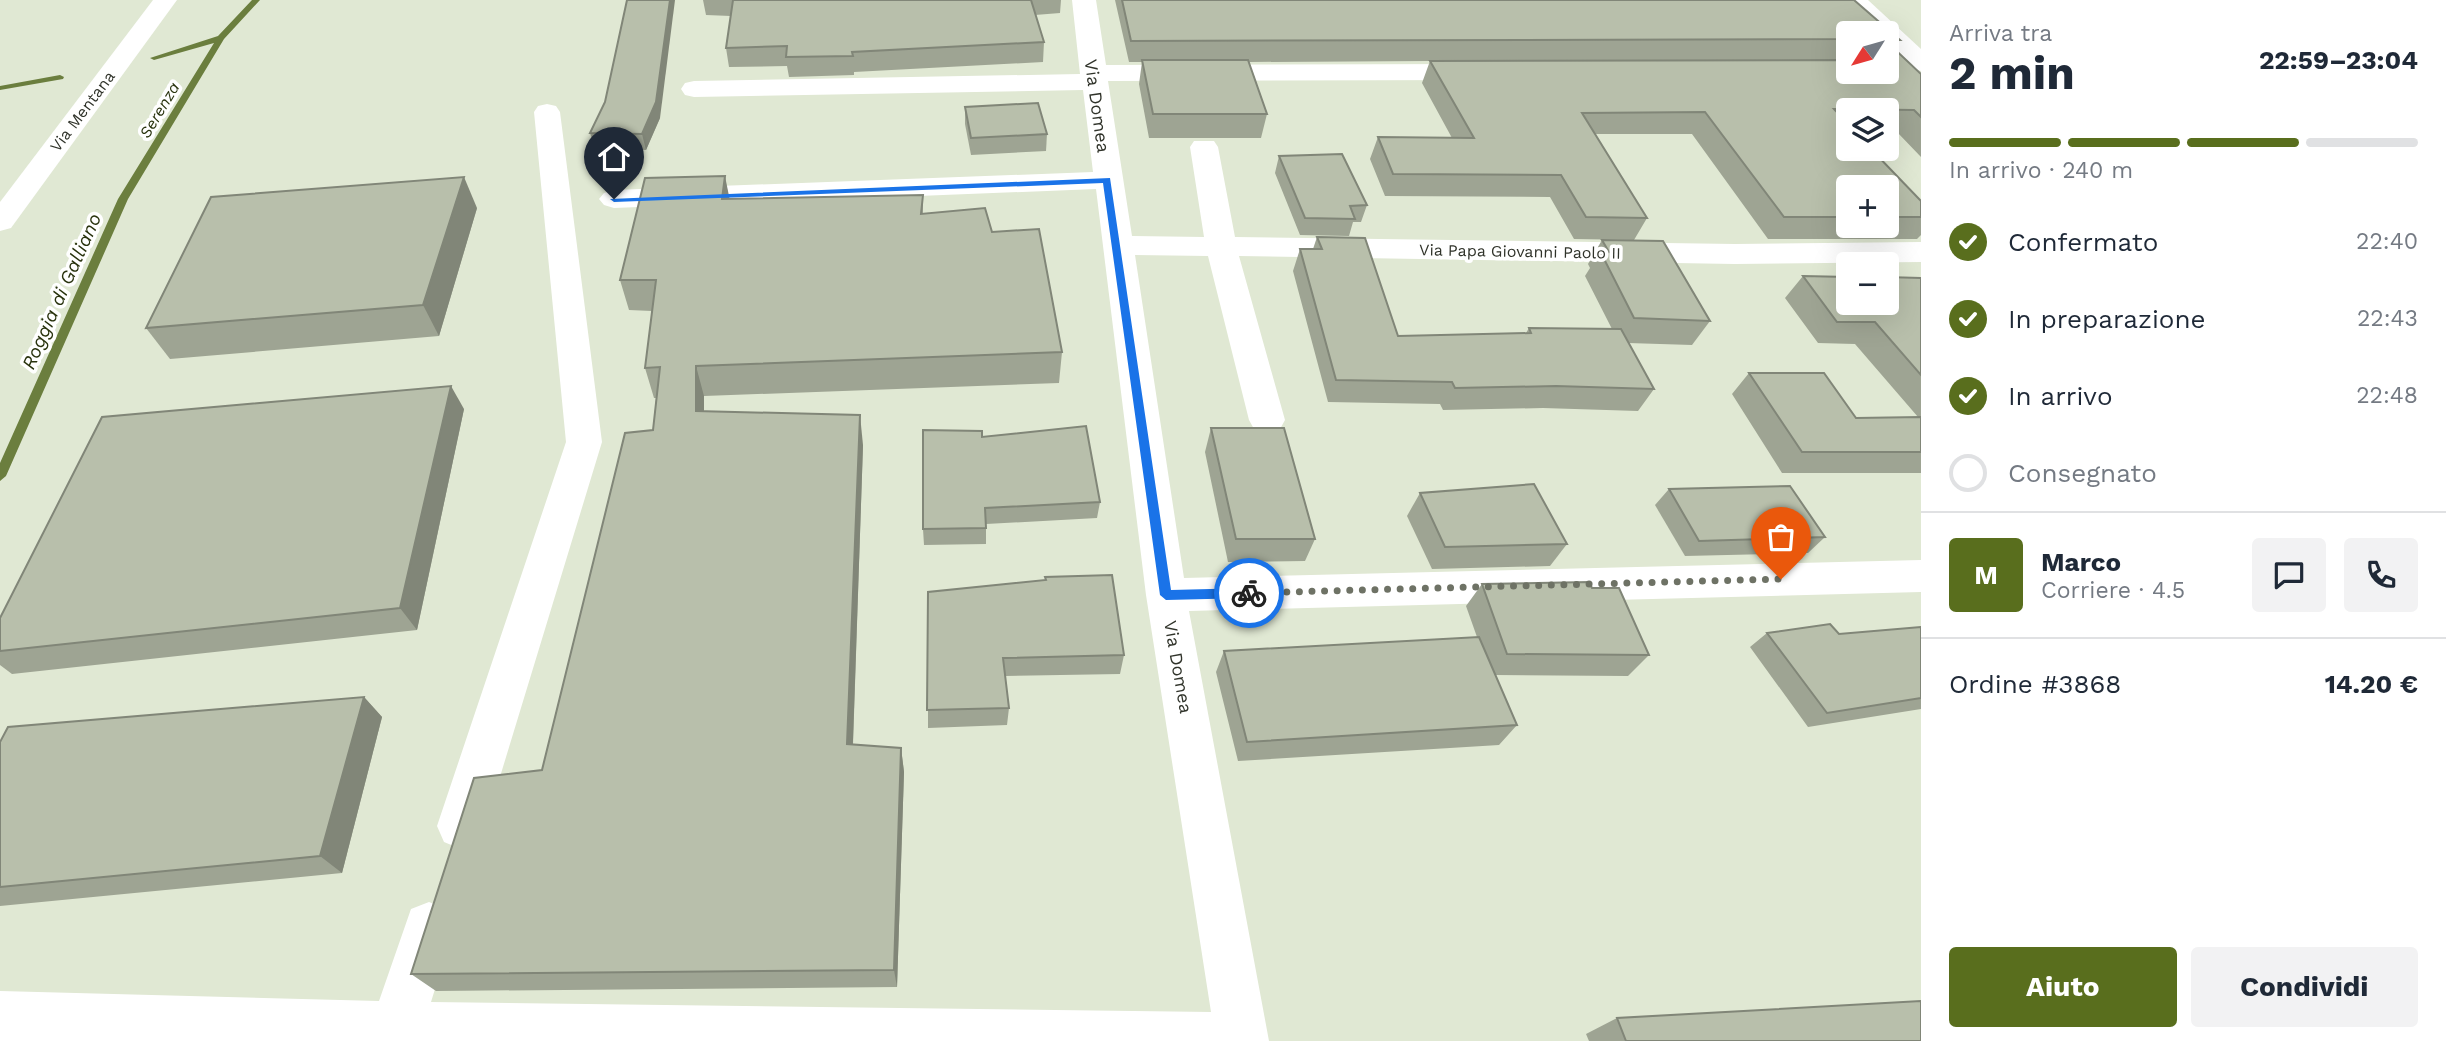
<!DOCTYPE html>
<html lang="it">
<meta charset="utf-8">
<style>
:root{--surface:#fff;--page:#f2f2f3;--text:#1f2937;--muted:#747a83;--line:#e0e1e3;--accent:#596e1d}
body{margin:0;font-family:"Work Sans",sans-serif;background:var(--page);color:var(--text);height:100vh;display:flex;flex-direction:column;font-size:26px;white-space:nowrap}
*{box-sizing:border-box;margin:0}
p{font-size:23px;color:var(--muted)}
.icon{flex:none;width:38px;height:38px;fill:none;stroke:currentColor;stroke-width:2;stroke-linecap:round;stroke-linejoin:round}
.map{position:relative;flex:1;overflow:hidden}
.panel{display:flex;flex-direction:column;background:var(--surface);width:525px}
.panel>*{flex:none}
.needle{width:46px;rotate:233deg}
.controls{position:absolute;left:1836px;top:21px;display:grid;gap:14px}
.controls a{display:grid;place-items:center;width:63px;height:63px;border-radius:7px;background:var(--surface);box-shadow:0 7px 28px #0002;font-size:35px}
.pin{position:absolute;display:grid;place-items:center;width:60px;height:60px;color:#fff;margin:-72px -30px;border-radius:50% 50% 50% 0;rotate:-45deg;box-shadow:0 0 7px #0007}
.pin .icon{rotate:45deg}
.courier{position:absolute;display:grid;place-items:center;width:70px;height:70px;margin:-35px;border:5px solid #1a73e8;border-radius:50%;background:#fff;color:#222;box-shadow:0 2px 9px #0007}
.headline em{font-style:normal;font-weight:700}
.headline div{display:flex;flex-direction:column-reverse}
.headline{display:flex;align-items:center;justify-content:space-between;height:119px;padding:0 28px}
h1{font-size:46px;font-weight:700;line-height:52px}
.bar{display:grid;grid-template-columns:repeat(4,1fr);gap:10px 7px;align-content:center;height:84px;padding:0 28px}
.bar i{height:9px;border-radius:5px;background:var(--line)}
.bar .current{background:var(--accent)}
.bar p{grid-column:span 4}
.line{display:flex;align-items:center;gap:18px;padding:0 28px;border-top:2px solid var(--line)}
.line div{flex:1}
.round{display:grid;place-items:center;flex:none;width:74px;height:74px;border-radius:7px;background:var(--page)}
ol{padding:0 28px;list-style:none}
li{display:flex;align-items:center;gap:21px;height:77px}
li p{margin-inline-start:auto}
li .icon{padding:7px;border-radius:50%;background:var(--accent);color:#fff;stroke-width:4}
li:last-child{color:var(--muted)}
li i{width:38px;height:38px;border:4px solid var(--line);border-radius:50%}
.action{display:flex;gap:14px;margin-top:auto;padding:14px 28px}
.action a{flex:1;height:80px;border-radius:7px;background:var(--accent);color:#fff;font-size:28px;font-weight:700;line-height:80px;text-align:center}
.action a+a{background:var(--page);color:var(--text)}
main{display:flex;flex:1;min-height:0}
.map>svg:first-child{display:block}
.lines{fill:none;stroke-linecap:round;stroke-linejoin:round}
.stream{fill:#6b7e3e;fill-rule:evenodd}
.minor{fill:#fff;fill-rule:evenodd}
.wall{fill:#9ea493;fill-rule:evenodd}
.shaded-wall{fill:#818678}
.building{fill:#b8bfab;stroke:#818678;stroke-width:2}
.route{fill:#1a73e8}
.done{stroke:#6e7265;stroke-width:7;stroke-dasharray:0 12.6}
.labels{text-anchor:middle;stroke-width:7;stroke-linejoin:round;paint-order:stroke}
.far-water-label{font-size:16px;font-style:italic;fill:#29330e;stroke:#fff}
.far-street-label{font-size:16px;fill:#30332a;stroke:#fff}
.street-label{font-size:18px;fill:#30332a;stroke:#fff}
.water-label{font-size:19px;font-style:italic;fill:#29330e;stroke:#fff}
</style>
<main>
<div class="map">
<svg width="1921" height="1041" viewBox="0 0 1921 1041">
<rect width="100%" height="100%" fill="#e0e8d3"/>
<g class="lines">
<g class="stream">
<polygon points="252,0 260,0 224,39 128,199 6,476 0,481 0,463 118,199 214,43 154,60 150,58 218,36"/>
<polygon points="60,75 64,77 63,79 0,90 0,86"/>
</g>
<g class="minor">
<polygon points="153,0 177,0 11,228 0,231 0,202"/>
<polygon points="1072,0 1096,0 1106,65 1478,64 1487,67 1491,72 1487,77 1478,80 1108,81 1132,236 1204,237 1190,147 1194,141 1214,141 1218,147 1235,237 1735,244 1921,242 1921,262 1735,264 1239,256 1285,420 1280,429 1267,433 1254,429 1249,420 1208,256 1135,255 1184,578 1921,560 1921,592 1189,611 1269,1041 0,1041 0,991 379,1001 411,909 429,902 447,909 454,927 431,1002 1211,1012 1146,595 1096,189 614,208 604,205 599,199 604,193 614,190 1093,172 1083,90 694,97 685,95 681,89 685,83 694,81 1080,74"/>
<polygon points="1842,0 1868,0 1921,49 1921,71 1912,68 1886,44 1886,33 1875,33"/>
<polygon points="547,104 556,106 560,112 602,442 485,826 478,842 461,849 444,842 437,826 566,442 534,112 538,106"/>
</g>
</g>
<g class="wall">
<polygon points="703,0 1061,0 1060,13 1035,15 1044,42 1043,62 854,72 854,75 789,77 787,66 729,67 726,48 731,16 706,15"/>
<path d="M1115,0h739l46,40 -6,8 27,26v83l-24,-25h-11v-22h-38v39l73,52v34l-4,4h-149l-76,-105h-97l52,84 -13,22 -60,-1 -24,-42 -165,-1 -15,-37 8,-22 74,1 -30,-55 8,-22 -181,1 18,52 -6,24h-112l-10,-54 3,-22h-13zM1848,33h38v39h-38zM1848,187h38v39h-38z"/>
<polygon points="965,107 1047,134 1046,151 971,155 965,124"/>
<polygon points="660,118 646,150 595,149 590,133"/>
<polygon points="1279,156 1367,205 1361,222 1353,222 1349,236 1300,235 1275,173"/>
<polygon points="923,195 923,214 992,232 1062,352 1059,383 704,396 704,411 863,445 853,745 901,748 904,772 897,987 436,991 411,974 542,770 653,430 656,398 654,398 645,368 652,311 629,310 620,280 730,199"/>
<polygon points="477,208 439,336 170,359 146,328"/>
<polygon points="1317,237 1398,336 1526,333 1529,328 1612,329 1585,276 1590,268 1588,264 1602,240 1710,321 1692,345 1628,343 1654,389 1638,411 1543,408 1443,410 1440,404 1328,402 1293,271 1300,249 1313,249"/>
<polygon points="1803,276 1921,278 1921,473 1782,473 1732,394 1749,373 1856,418 1918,417 1855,344 1818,343 1785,298"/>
<polygon points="464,409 417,630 12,674 0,665 0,618"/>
<polygon points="1211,428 1315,539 1305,561 1228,562 1205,452"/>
<polygon points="982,437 1100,502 1097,518 986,524 986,544 924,545 923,529"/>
<polygon points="1669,489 1825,537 1808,553 1685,556 1655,505"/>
<polygon points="1420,493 1567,544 1550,566 1432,569 1407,516"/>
<polygon points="1482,584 1592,588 1649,655 1628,676 1495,675 1517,725 1499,745 1238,761 1216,672 1224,651 1477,637 1466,606"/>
<polygon points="928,592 1124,655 1120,674 1005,676 1009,708 1007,725 928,728"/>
<polygon points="1921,627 1921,709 1808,727 1750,647 1767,633 1839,634"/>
<polygon points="364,697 382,717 342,873 0,906 0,742"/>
<polygon points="1617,1018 1921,1041 1589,1041 1586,1034"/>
</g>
<g class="shaded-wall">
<polygon points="670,0 675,0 660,118 646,150 642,134"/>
<polygon points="725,176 731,206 722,199"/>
<polygon points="464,177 477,208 439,336 423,305"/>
<polygon points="696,366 704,396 704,441 696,411"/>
<polygon points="451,386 464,409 417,630 400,608"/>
<polygon points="860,415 863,445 852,769 847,744"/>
<polygon points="364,697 382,717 342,873 320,856"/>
<polygon points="901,748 904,772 897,987 894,970"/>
</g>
<g class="building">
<polygon points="627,0 670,0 656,102 642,134 590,133 605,102"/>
<polygon points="733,0 1031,0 1044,42 852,52 853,56 786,57 787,46 726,48"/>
<polygon points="1122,0 1854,0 1900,40 1886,40 1886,33 1848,33 1848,39 1131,41"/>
<polygon points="1886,41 1921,74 1921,117 1914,110 1834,109 1848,124 1848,149 1871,149 1921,201 1921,217 1886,217 1886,187 1848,187 1848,217 1784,217 1705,112 1582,113 1647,218 1586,217 1561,175 1393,174 1378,137 1474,138 1430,61 1848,60 1848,72 1886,72"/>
<polygon points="1142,60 1248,60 1267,114 1153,114"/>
<polygon points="1038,103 1047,134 971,138 965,107"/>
<polygon points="1342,154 1367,205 1350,206 1355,219 1305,218 1279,156"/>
<polygon points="725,176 722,199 923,195 921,214 985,208 992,232 1039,229 1062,352 696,366 696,411 860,415 847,744 901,748 894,970 411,974 474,778 542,770 625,433 653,430 660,367 645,368 656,280 620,280 645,178"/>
<polygon points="464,177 423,305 146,328 211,197"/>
<polygon points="1317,237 1365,238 1398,336 1531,333 1529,328 1621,329 1654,389 1556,386 1455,388 1452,382 1336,380 1300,249 1322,249"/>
<polygon points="1602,240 1663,241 1710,321 1634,318 1600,251 1609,252"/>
<polygon points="1803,276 1848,277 1848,303 1886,303 1886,277 1921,278 1921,375 1875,322 1837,322"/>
<polygon points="1749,373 1824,373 1856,418 1921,417 1921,452 1802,452"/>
<polygon points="451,386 400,608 0,651 0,618 102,417"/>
<polygon points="1086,426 1100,502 985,508 986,528 923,529 923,430 982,431 982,437"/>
<polygon points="1211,428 1284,428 1315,539 1236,539"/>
<polygon points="1534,484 1567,544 1445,547 1420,493"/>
<polygon points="1790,486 1825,537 1699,541 1669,489"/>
<polygon points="1112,575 1124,655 1003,658 1009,708 927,710 928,592 1046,580 1045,577"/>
<polygon points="1589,582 1592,588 1619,588 1649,655 1507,654 1482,584"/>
<polygon points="1830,624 1839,634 1921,627 1921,698 1827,713 1767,633"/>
<polygon points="1479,637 1517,725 1247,742 1224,651"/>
<polygon points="364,697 320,856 0,887 0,742 8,727"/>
<polygon points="1921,1001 1921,1041 1626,1041 1617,1018"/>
</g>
<polygon class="route" points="1110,178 1171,590 1249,588 1255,593 1249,598 1166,600 1160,595 1103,183 614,202 610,199"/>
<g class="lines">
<polyline class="done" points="1249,593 1781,579"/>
</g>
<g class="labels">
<g class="far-water-label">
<text transform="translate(159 110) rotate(-59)" y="6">Serenza</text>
</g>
<g class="far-street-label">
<text transform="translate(82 111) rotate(-53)" y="6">Via Mentana</text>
<text transform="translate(1520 251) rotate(1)" y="6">Via Papa Giovanni Paolo II</text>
</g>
<g class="street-label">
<text transform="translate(1097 106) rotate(82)" y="6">Via Domea</text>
<text transform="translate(1178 667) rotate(80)" y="6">Via Domea</text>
</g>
<g class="water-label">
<text transform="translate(61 291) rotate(-66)" y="7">Roggia di Galliano</text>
</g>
</g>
</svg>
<div class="controls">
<a><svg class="needle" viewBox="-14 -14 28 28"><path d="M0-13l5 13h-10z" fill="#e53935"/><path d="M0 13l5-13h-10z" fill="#747a83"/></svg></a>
<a><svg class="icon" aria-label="layers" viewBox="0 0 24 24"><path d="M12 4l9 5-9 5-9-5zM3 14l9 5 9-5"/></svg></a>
<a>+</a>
<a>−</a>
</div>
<div class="pin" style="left:1781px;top:579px;background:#ea580c"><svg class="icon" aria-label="bag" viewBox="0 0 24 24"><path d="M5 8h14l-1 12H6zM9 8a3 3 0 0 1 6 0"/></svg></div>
<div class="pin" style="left:614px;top:199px;background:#1f2937"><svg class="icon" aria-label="home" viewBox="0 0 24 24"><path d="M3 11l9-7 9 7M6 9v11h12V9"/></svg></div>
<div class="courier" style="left:1249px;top:593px"><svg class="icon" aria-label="bike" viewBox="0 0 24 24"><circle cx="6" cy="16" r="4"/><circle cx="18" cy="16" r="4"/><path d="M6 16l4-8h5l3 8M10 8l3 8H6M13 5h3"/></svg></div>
</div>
<section class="panel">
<div class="headline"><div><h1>2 min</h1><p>Arriva tra</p></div><em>22:59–23:04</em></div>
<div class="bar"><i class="current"></i><i class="current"></i><i class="current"></i><i></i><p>In arrivo · 240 m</p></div>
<ol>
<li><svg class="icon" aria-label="check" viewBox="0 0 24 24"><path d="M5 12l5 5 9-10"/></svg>Confermato<p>22:40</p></li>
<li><svg class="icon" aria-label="check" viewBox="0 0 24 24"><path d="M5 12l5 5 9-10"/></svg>In preparazione<p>22:43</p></li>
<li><svg class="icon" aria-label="check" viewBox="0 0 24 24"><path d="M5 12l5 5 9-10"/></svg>In arrivo<p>22:48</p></li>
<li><i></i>Consegnato</li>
</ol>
<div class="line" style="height:126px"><b class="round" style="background:var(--accent);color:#fff">M</b><div><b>Marco</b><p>Corriere · 4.5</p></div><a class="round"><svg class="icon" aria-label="chat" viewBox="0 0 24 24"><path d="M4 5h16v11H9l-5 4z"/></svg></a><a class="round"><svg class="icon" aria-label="phone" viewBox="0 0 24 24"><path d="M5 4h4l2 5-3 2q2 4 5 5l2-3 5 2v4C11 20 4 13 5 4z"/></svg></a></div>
<div class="line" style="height:91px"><div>Ordine #3868</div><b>14.20 €</b></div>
<div class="action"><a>Aiuto</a><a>Condividi</a></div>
</section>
</main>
